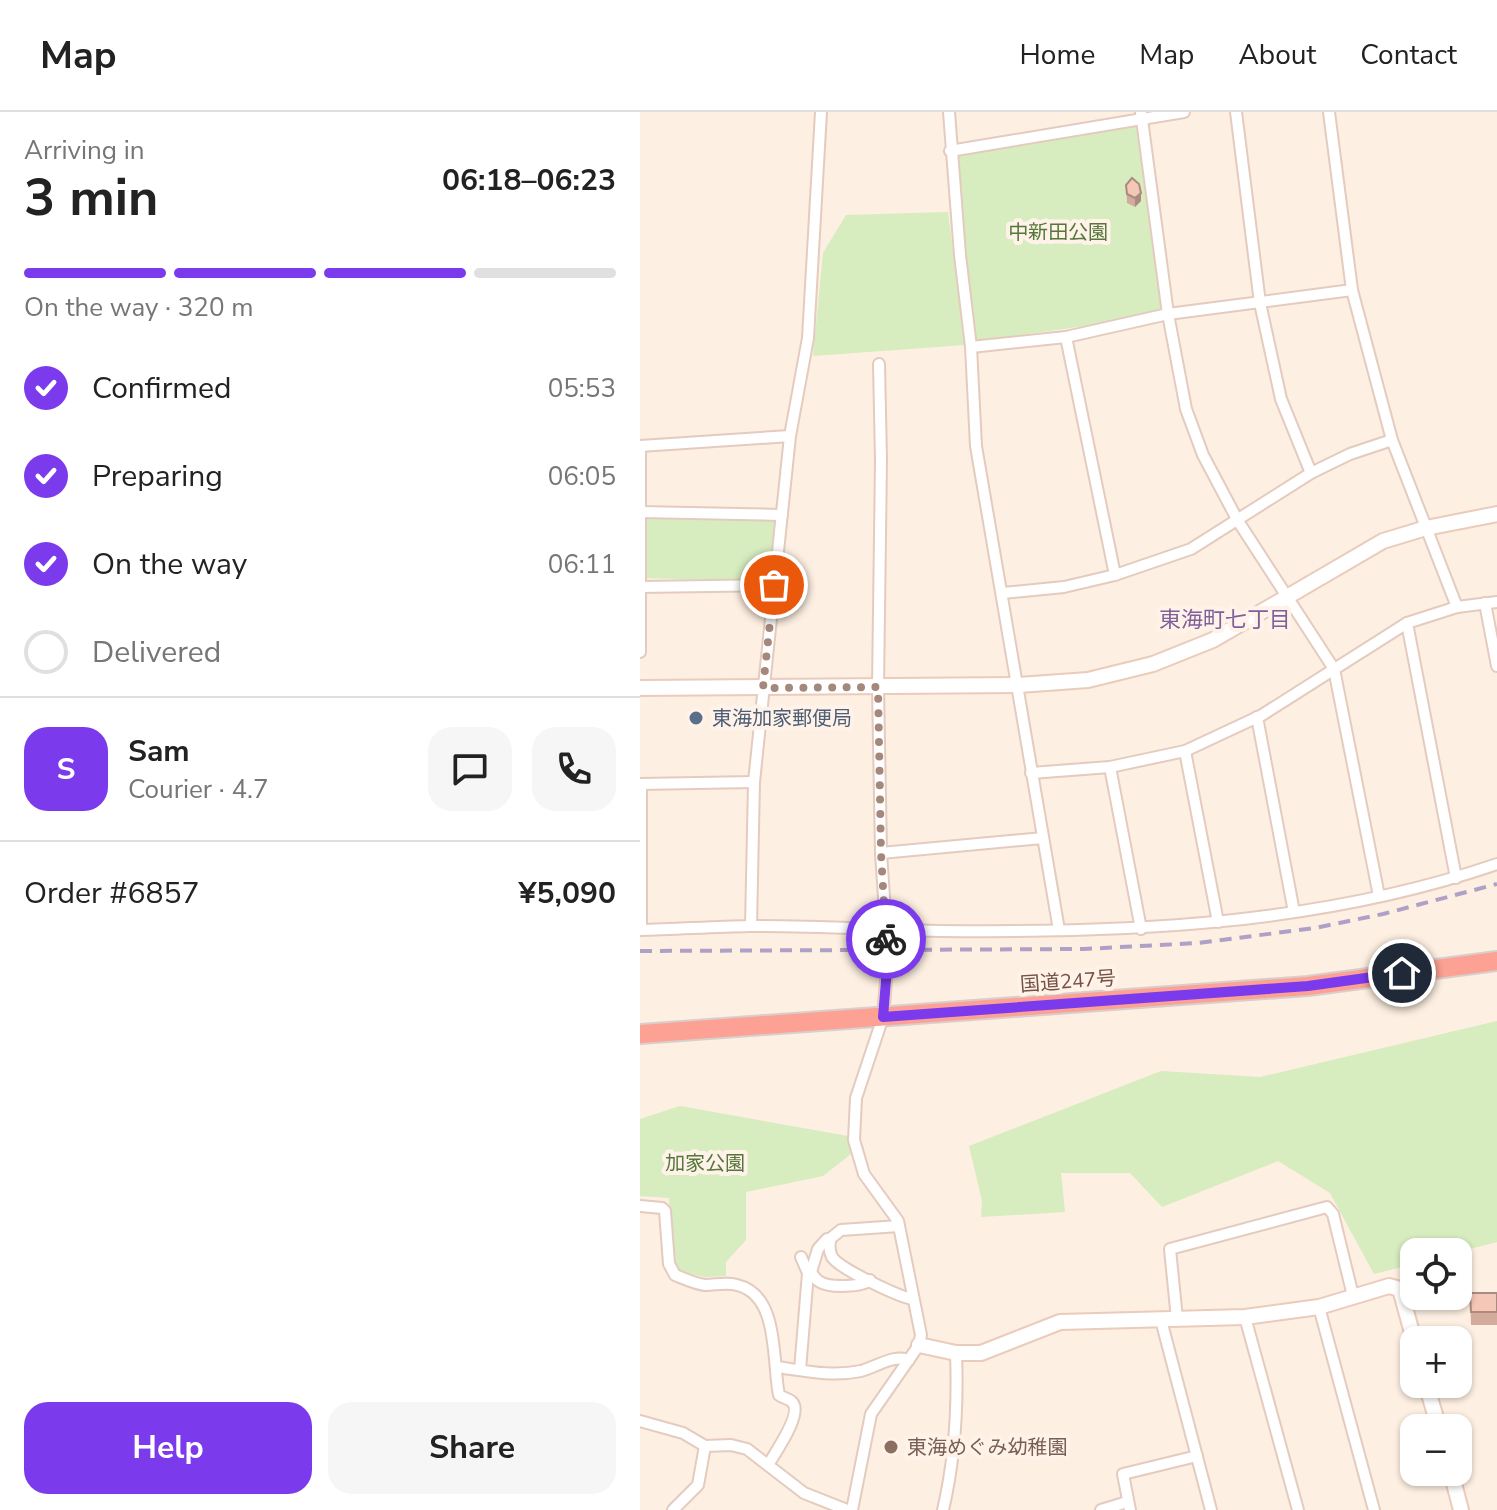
<!DOCTYPE html>
<meta charset="utf-8">
<style>
:root{--surface:#fff;--page:#f6f6f6;--text:#222;--muted:#767676;--line:#e0e0e0;--accent:#7c3aed}
body{margin:0;font-family:"Nunito Sans","Noto Sans JP",sans-serif;background:var(--page);color:var(--text);height:100vh;display:flex;flex-direction:column;font-size:30px;white-space:nowrap}
*{box-sizing:border-box;margin:0}
p{font-size:26px;color:var(--muted)}
.icon{flex:none;width:44px;height:44px;fill:none;stroke:currentColor;stroke-width:2;stroke-linecap:round;stroke-linejoin:round}
.map{position:relative;flex:1;overflow:hidden}
.side{display:flex;flex-direction:column;background:var(--surface);width:640px}
.side>*{flex:none}
.buttons{position:absolute;left:760px;top:1126px;display:grid;gap:16px}
.buttons a{display:grid;place-items:center;width:72px;height:72px;border-radius:16px;background:var(--surface);box-shadow:0 2px 6px #0004;font-size:40px}
.pin{position:absolute;display:grid;place-items:center;width:68px;height:68px;color:#fff;margin:-34px;border:4px solid #fff;border-radius:50%;box-shadow:0 2px 8px #0007}
.courier{position:absolute;display:grid;place-items:center;width:80px;height:80px;margin:-40px;border:6px solid #7c3aed;border-radius:50%;background:#fff;color:#222;box-shadow:0 2px 10px #0007}
.overview em{font-style:normal;font-weight:700}
.overview div{display:flex;flex-direction:column-reverse}
.overview{display:flex;align-items:center;justify-content:space-between;height:136px;padding:0 24px}
h1{font-size:52px;font-weight:700;line-height:60px}
.bar{display:grid;grid-template-columns:repeat(4,1fr);gap:12px 8px;align-content:center;height:96px;padding:0 24px}
.bar i{height:10px;border-radius:6px;background:var(--line)}
.bar .selected{background:var(--accent)}
.bar p{grid-column:span 4}
.line{display:flex;align-items:center;gap:20px;padding:0 24px;border-top:2px solid var(--line)}
.line div{flex:1}
.round{display:grid;place-items:center;flex:none;width:84px;height:84px;border-radius:24px;background:var(--page)}
ol{padding:0 24px;list-style:none}
li{display:flex;align-items:center;gap:24px;height:88px}
li p{margin-inline-start:auto}
li .icon{padding:8px;border-radius:50%;background:var(--accent);color:#fff;stroke-width:4}
li:last-child{color:var(--muted)}
li i{width:44px;height:44px;border:4px solid var(--line);border-radius:50%}
.button{display:flex;gap:16px;margin-top:auto;padding:16px 24px}
.button a{flex:1;height:92px;border-radius:24px;background:var(--accent);color:#fff;font-size:32px;font-weight:700;line-height:92px;text-align:center}
.button a+a{background:var(--page);color:var(--text)}
header{display:flex;align-items:center;gap:48px;box-sizing:border-box;height:112px;padding:0 40px;background:var(--surface);border-bottom:2px solid var(--line)}
header strong{font-size:38px}
nav{display:flex;gap:44px;margin-inline-start:auto;font-size:28px}
main{display:flex;flex:1;min-height:0}
.map>svg:first-child{display:block}
.green{fill:#d7ecbf}
.lines{fill:none;stroke-linecap:round;stroke-linejoin:round}
.street-casing{stroke:#e4cbbf;stroke-width:14}
.secondary-casing{stroke:#eacbbc;stroke-width:18}
.highway-casing{stroke:#d9cecb;stroke-width:22}
.street{stroke:#fff;stroke-width:10}
.secondary{stroke:#fff;stroke-width:14}
.highway{stroke:#fca194;stroke-width:18}
.rail{stroke:#afa0c7;stroke-width:4;stroke-dasharray:12 8;stroke-linecap:butt}
.wall{fill:#d2ab9d}
.shaded-wall{fill:#ab8b80}
.building{fill:#f4c7b7;stroke:#ab8b80;stroke-width:2}
.done{stroke:#a5887c;stroke-width:8;stroke-dasharray:0 14.4}
.route{stroke:#7c3aed;stroke-width:10}
.service-dot{fill:#5c6f8a;stroke:#fff3e9;stroke-width:3}
.education-dot{fill:#8d6e63;stroke:#fff3e9;stroke-width:3}
.labels{text-anchor:middle;stroke-width:8;stroke-linejoin:round;paint-order:stroke}
.park-label{font-size:20px;fill:#55773c;stroke:#fff3e9}
.service-label{font-size:20px;fill:#4e5e75;stroke:#fff3e9;text-anchor:start}
.street-label{font-size:20px;fill:#765146;stroke:#fff3e9}
.education-label{font-size:20px;fill:#785e54;stroke:#fff3e9;text-anchor:start}
.neighbourhood-label{font-size:22px;fill:#7f619a;stroke:#fff3e9}
</style>
<header>
<strong>Map</strong>
<nav><a>Home</a><a>Map</a><a>About</a><a>Contact</a></nav>
</header>
<main>
<section class="side">
<div class="overview"><div><h1>3 min</h1><p>Arriving in</p></div><em>06:18–06:23</em></div>
<div class="bar"><i class="selected"></i><i class="selected"></i><i class="selected"></i><i></i><p>On the way · 320 m</p></div>
<ol>
<li><svg class="icon" aria-label="check" viewBox="0 0 24 24"><path d="M5 12l5 5 9-10"/></svg>Confirmed<p>05:53</p></li>
<li><svg class="icon" aria-label="check" viewBox="0 0 24 24"><path d="M5 12l5 5 9-10"/></svg>Preparing<p>06:05</p></li>
<li><svg class="icon" aria-label="check" viewBox="0 0 24 24"><path d="M5 12l5 5 9-10"/></svg>On the way<p>06:11</p></li>
<li><i></i>Delivered</li>
</ol>
<div class="line" style="height:144px"><b class="round" style="background:var(--accent);color:#fff">S</b><div><b>Sam</b><p>Courier · 4.7</p></div><a class="round"><svg class="icon" aria-label="chat" viewBox="0 0 24 24"><path d="M4 5h16v11H9l-5 4z"/></svg></a><a class="round"><svg class="icon" aria-label="phone" viewBox="0 0 24 24"><path d="M5 4h4l2 5-3 2q2 4 5 5l2-3 5 2v4C11 20 4 13 5 4z"/></svg></a></div>
<div class="line" style="height:104px"><div>Order #6857</div><b>¥5,090</b></div>
<div class="button"><a>Help</a><a>Share</a></div>
</section>
<div class="map">
<svg width="857" height="1398" viewBox="0 0 857 1398">
<rect width="100%" height="100%" fill="#fdefe1"/>
<g class="green">
<polygon points="502,6 528,202 339,229 335,225 310,39"/>
<polygon points="308,100 325,233 173,244 183,141 206,103"/>
<polygon points="6,405 135,409 135,470 5,466"/>
<polygon points="857,909 857,1130 818,1140 774,1140 774,1152 734,1162 690,1081 638,1049 522,1095 490,1061 421,1061 425,1100 341,1105 342,1089 329,1034 521,959 620,965"/>
<polygon points="40,994 208,1024 211,1042 183,1064 106,1080 106,1128 86,1150 86,1164 65,1165 41,1160 33,1149 29,1086 0,1084 0,1007"/>
</g>
<g class="lines">
<defs>
<g id="street">
<polyline points="309,0 320,143 331,235 336,334 419,818"/>
<polyline points="501,0 528,202 546,297 563,343 598,409 694,557 739,784"/>
<polyline points="596,0 620,191 641,287 671,361"/>
<polyline points="689,0 712,178 752,328 817,495"/>
<polyline points="310,39 544,0"/>
<polyline points="331,235 426,225"/>
<polyline points="0,334 150,324"/>
<polyline points="0,400 142,403"/>
<polyline points="475,463 426,225 528,202 712,178"/>
<polyline points="0,475 134,473"/>
<polyline points="363,481 424,475 475,463 551,437 671,361 710,342 752,328"/>
<polyline points="845,491 857,554"/>
<polyline points="767,511 816,766"/>
<polyline points="0,540 0,334"/>
<polyline points="617,605 654,800"/>
<polyline points="545,639 578,810"/>
<polyline points="470,655 501,817"/>
<polyline points="391,661 470,655 545,639 622,603 767,511 817,495 857,490"/>
<polyline points="0,672 114,670"/>
<polyline points="1,672 1,818"/>
<polyline points="241,741 403,726"/>
<polyline points="111,814 114,670 150,324 168,226 181,0"/>
<path d="M0,818c36,-1 72,-3 109,-4 64,-1 129,4 193,5 186,2 377,-6 555,-67"/>
<path d="M0,1094l22,2 3,3 4,53 6,11c10,4 20,9 30,10 11,0 21,-3 32,0 43,10 35,77 42,110 4,3 8,3 12,6 14,10 -16,52 -23,64"/>
<path d="M259,1114l-58,4 -10,8c-2,6 -2,13 1,19 8,12 67,40 81,42"/>
<path d="M190,1127h-3l-9,10 -7,23c3,5 4,7 9,10 10,6 42,5 50,-2"/>
<polyline points="161,1145 168,1161 171,1160"/>
<polyline points="679,1195 734,1398"/>
<polyline points="605,1205 658,1398"/>
<polyline points="537,1207 530,1137 687,1095 693,1102 713,1184"/>
<polyline points="521,1208 571,1398"/>
<path d="M137,1255c29,4 55,10 84,4 15,-4 33,-17 48,-11"/>
<polyline points="160,1258 168,1161"/>
<polyline points="0,1309 43,1321 65,1334 91,1333 107,1337 164,1381 207,1398"/>
<polyline points="33,1398 58,1373 65,1334"/>
<polyline points="212,1398 231,1302 279,1233 281,1223 258,1109 224,1062 214,1028 216,986 243,905 248,844 241,741 238,575 241,348 239,252"/>
<path d="M303,1398c12,-51 15,-105 13,-157"/>
<polyline points="461,1398 487,1390"/>
<polyline points="490,1398 483,1362 557,1344"/>
</g>
<g id="secondary">
<polyline points="0,576 379,573 448,568 513,552 573,528 743,429 786,416 857,402"/>
<polyline points="279,1233 316,1241 341,1241 420,1210 605,1205 679,1195 749,1174 760,1177 774,1228"/>
<polyline points="786,1272 799,1316"/>
<polyline points="811,1360 821,1398"/>
</g>
<polyline id="highway" points="0,922 668,874 857,849"/>
</defs>
<use href="#street" class="street-casing"/>
<use href="#secondary" class="secondary-casing"/>
<use href="#highway" class="highway-casing"/>
<use href="#street" class="street"/>
<use href="#secondary" class="secondary"/>
<use href="#highway" class="highway"/>
<polyline class="rail" points="0,839 444,837 558,831 675,816 743,802 857,772"/>
</g>
<g class="wall">
<polygon points="486,73 501,89 495,95 487,91"/>
<polygon points="830,1181 857,1181 857,1213 831,1213"/>
</g>
<polygon class="shaded-wall" points="501,81 501,89 495,95 495,86"/>
<g class="building">
<polygon points="492,66 499,72 501,81 495,86 487,82 486,73"/>
<polygon points="830,1181 857,1181 857,1200 831,1200"/>
</g>
<g class="lines">
<polyline class="done" points="134,473 123,576 238,575 241,741 246,827"/>
<polyline class="route" points="246,827 248,844 243,905 668,874 762,861"/>
</g>
<circle class="service-dot" cx="56" cy="606" r="8"/>
<circle class="education-dot" cx="251" cy="1335" r="8"/>
<g class="labels">
<g class="park-label">
<text x="418" y="127">中新田公園</text>
<text x="65" y="1058">加家公園</text>
</g>
<g class="service-label">
<text x="72" y="613">東海加家郵便局</text>
</g>
<g class="street-label">
<text transform="translate(428 869) rotate(-4)" y="7">国道247号</text>
</g>
<g class="education-label">
<text x="267" y="1342">東海めぐみ幼稚園</text>
</g>
<g class="neighbourhood-label">
<text x="585" y="515">東海町七丁目</text>
</g>
</g>
</svg>
<div class="buttons">
<a><svg class="icon" aria-label="locate" viewBox="0 0 24 24"><circle cx="12" cy="12" r="6"/><path d="M12 2v4M12 18v4M2 12h4M18 12h4"/></svg></a>
<a>+</a>
<a>−</a>
</div>
<div class="pin" style="left:134px;top:473px;background:#ea580c"><svg class="icon" aria-label="bag" viewBox="0 0 24 24"><path d="M5 8h14l-1 12H6zM9 8a3 3 0 0 1 6 0"/></svg></div>
<div class="pin" style="left:762px;top:861px;background:#1f2937"><svg class="icon" aria-label="home" viewBox="0 0 24 24"><path d="M3 11l9-7 9 7M6 9v11h12V9"/></svg></div>
<div class="courier" style="left:246px;top:827px"><svg class="icon" aria-label="bike" viewBox="0 0 24 24"><circle cx="6" cy="16" r="4"/><circle cx="18" cy="16" r="4"/><path d="M6 16l4-8h5l3 8M10 8l3 8H6M13 5h3"/></svg></div>
</div>
</main>
